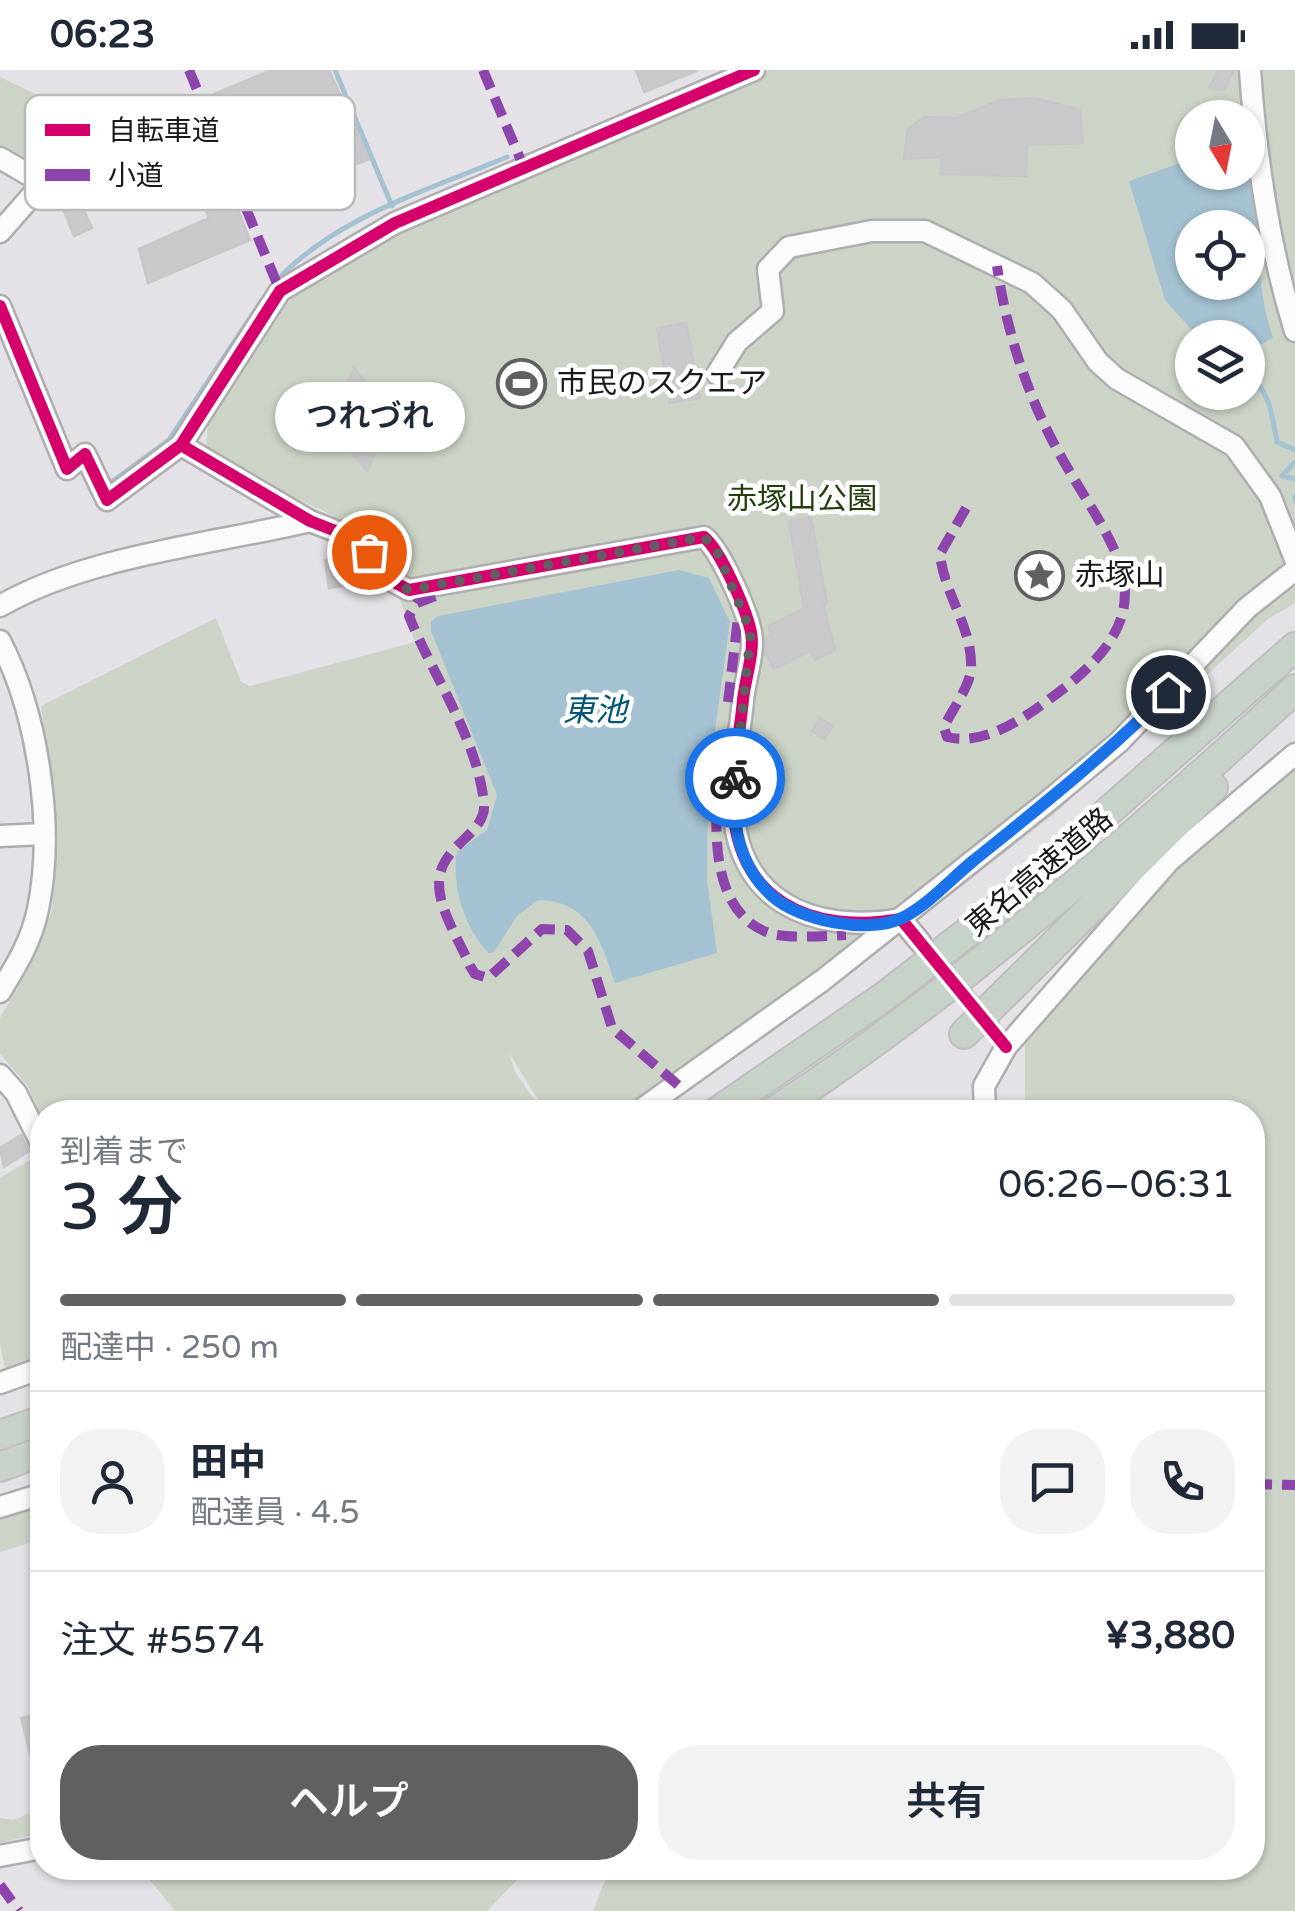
<!DOCTYPE html>
<html lang="ja">
<meta charset="utf-8">
<style>
:root{--surface:#fff;--page:#f2f2f3;--text:#1f2937;--muted:#747a83;--line:#e0e1e3;--accent:#615f62}
body{margin:0;font-family:"Varela Round","Noto Sans JP",sans-serif;background:var(--page);color:var(--text);height:100vh;display:flex;flex-direction:column;font-size:38px;white-space:nowrap}
*{box-sizing:border-box;margin:0}
p{font-size:32px;color:var(--muted)}
.icon{flex:none;width:55px;height:55px;fill:none;stroke:currentColor;stroke-width:2;stroke-linecap:round;stroke-linejoin:round}
.map{position:relative;flex:1;overflow:hidden}
.panel{position:absolute;left:30px;top:1030px;width:1235px;height:780px;display:flex;flex-direction:column;background:var(--surface);border-radius:40px;box-shadow:0 2px 8px #0004}
.panel>*{flex:none}
.needle{width:65px;rotate:170deg}
.controls{position:absolute;left:1175px;top:30px;display:grid;gap:20px}
.controls a{display:grid;place-items:center;width:90px;height:90px;border-radius:50%;background:var(--surface);box-shadow:0 2px 8px #0004;font-size:50px}
.pin{position:absolute;display:grid;place-items:center;width:85px;height:85px;color:#fff;margin:-42px;border:5px solid #fff;border-radius:50%;box-shadow:0 2px 10px #0007}
.courier{position:absolute;display:grid;place-items:center;width:100px;height:100px;margin:-50px;border:8px solid #1a73e8;border-radius:50%;background:#fff;color:#222;box-shadow:0 2px 12px #0007}
.bubble{position:absolute;height:70px;border-radius:35px;background:var(--surface);box-shadow:0 2px 8px #0004;font-size:32px;font-weight:600;line-height:70px;text-align:center}
.summary em{font-style:normal;font-weight:600}
.summary div{display:flex;flex-direction:column-reverse}
.summary{display:flex;align-items:center;justify-content:space-between;height:170px;padding:0 30px}
h1{font-size:65px;font-weight:600;line-height:75px}
.bar{display:grid;grid-template-columns:repeat(4,1fr);gap:15px 10px;align-content:center;height:120px;padding:0 30px}
.bar i{height:12px;border-radius:8px;background:var(--line)}
.bar .active{background:var(--accent)}
.bar p{grid-column:span 4}
.line{display:flex;align-items:center;gap:25px;padding:0 30px;border-top:2px solid var(--line)}
.line div{flex:1}
.round{display:grid;place-items:center;flex:none;width:105px;height:105px;border-radius:40px;background:var(--page)}
.action{display:flex;gap:20px;margin-top:auto;padding:20px 30px}
.action a{flex:1;height:115px;border-radius:40px;background:var(--accent);color:#fff;font-size:40px;font-weight:600;line-height:115px;text-align:center}
.action a+a{background:var(--page);color:var(--text)}
.status{display:flex;justify-content:space-between;align-items:center;height:70px;padding:0 50px;background:var(--surface);direction:ltr}
.status svg{height:28px;fill:currentColor}
.map>svg:first-child{display:block}
.green{fill:#cbd4c6;fill-rule:evenodd}
.water{fill:#a5c2d2;fill-rule:evenodd}
.lines{fill:none;stroke-linecap:round;stroke-linejoin:round}
.stream{stroke:#a5c2d2;stroke-width:5}
.building{fill:#cac8cb;stroke:#c7c6c8;stroke-width:2.5}
.minor-tunnel{stroke:#bcbabd;stroke-width:20;stroke-dasharray:20 10;stroke-linecap:butt}
.minor-casing{stroke:#afadb0;stroke-width:25}
.highway-casing{stroke:#bfbec0;stroke-width:32}
.minor{stroke:#fbfbfb;stroke-width:20}
.highway{stroke:#c7d2c8;stroke-width:28}
.quiet{stroke:#8e44ad;stroke-width:10;stroke-dasharray:20 10;stroke-linecap:butt}
.cycleway-casing{stroke:#fff;stroke-width:19}
.cycleway{stroke:#d6006c;stroke-width:12}
.done{stroke:#615f62;stroke-width:10;stroke-dasharray:0 18}
.route{stroke:#1a73e8;stroke-width:12}
.labels{text-anchor:middle;stroke-width:9;stroke-linejoin:round;paint-order:stroke}
.poi-label{font-size:30px;fill:#1a191b;stroke:#fff;text-anchor:start}
.park-label{font-size:30px;fill:#233f0c;stroke:#fff}
.street-label{font-size:30px;fill:#1a191b;stroke:#fff}
.water-label{font-size:32px;font-style:italic;fill:#005673;stroke:#fff}
.key{fill:#fff;stroke:#bababb;stroke-width:2.5}
.key-label{font-size:28px;fill:#1a191b}
</style>
<div class="status"><b>06:23</b><svg viewBox="0 0 49 12"><path d="M0 12V9h3v3zM5 12V6h3v6zM10 12V3h3v9zM15 12V0h3v12zM26 1h20v11H26zM47 4h2v5h-2z"/></svg></div>
<div class="map">
<svg width="1295" height="1841" viewBox="0 0 1295 1841">
<rect width="100%" height="100%" fill="#e4e2e6"/>
<g class="green">
<path d="M768,0h527v533l-27,16 -209,191 -172,135 -245,167h-96l-37,-59 6,19 28,40h-501v6l-15,-33 -27,-31v-36l30,-52 22,-55 3,-75 -14,-130 175,-88 25,64 9,4 165,-44 -16,-45 5,-21c-46,-68 -134,-78 -198,-126l2,-28 85,-127 19,-15 85,-49 357,-148zM1192,48h56v54h-56zM1192,158h56v54h-56zM1192,268h56v54h-56z"/>
<polygon points="0,7 44,28 51,24 85,96 51,109 0,79"/>
<polygon points="1295,695 1295,1841 593,1841 610,1798 1252,1798 1252,1042 1025,1042 1025,974 1191,781"/>
<polygon points="35,1087 42,1097 42,1290 5,1298 0,1274 0,1108"/>
<polygon points="32,1440 42,1452 42,1469 0,1482 0,1448"/>
<polygon points="42,1738 42,1763 0,1773 0,1748 13,1750"/>
<polygon points="140,1798 529,1798 487,1841 175,1841"/>
</g>
<g class="water">
<path d="M1248,80c18,67 2,122 25,188l-25,14v-14l-50,-1 -33,-37 -36,-119 63,-22v13h56zM1192,158h56v54h-56z"/>
<path d="M679,500l30,8 21,44 -22,159 -1,99 10,73 -102,30c-14,-41 -24,-82 -77,-83l-21,16 -23,36 -5,1c-24,-23 -38,-68 -32,-101l30,-22 10,-35 -66,-164v-9l7,-6z"/>
</g>
<g class="lines">
<g class="stream">
<polyline points="335,0 392,136"/>
<path d="M271,217c58,-68 155,-96 236,-130"/>
<path d="M1248,304c22,17 24,41 29,68l18,8"/>
<polyline points="1295,392 1282,406 1295,409"/>
<polyline points="113,411 169,370 262,230"/>
<polyline points="1295,431 1295,426"/>
</g>
</g>
<g class="building">
<polygon points="272,0 329,0 369,89 265,133 240,73 215,83 250,170 148,213 139,179 209,148 198,120 185,126 167,84 228,58 214,24"/>
<polygon points="636,0 697,0 697,1 644,22"/>
<polygon points="1219,0 1234,0 1224,20 1209,18"/>
<polygon points="1034,28 1080,40 1083,73 1027,75 1026,106 941,104 942,87 904,89 908,59 924,47 957,48 1000,30"/>
<polygon points="89,111 97,131 82,136 92,158 74,166 57,123"/>
<polygon points="686,253 700,328 670,333 657,258"/>
<polygon points="354,298 373,322 381,352 380,373 367,401 347,376 341,355 341,329"/>
<polygon points="811,447 827,534 823,534 835,580 815,590 810,581 774,599 765,582 766,568 772,565 768,556 804,538 789,451"/>
<polygon points="352,486 359,492 362,513 329,518 325,490"/>
<polygon points="820,648 833,656 824,669 812,661"/>
<polygon points="21,1065 29,1081 4,1097 0,1078"/>
<polygon points="42,1643 42,1713 38,1714 21,1648"/>
</g>
<g class="lines">
<polyline class="minor-tunnel" points="925,878 993,960"/>
<defs>
<g id="minor">
<path d="M1250,0c6,87 19,177 45,261"/>
<polyline points="0,88 43,113 0,162"/>
<polyline points="0,236 67,399 85,384 107,430 181,375 280,221 395,153 754,0"/>
<polyline points="717,304 737,272 773,241 768,199 789,177 872,161 925,161 1032,213 1062,240 1098,292 1117,309 1234,376 1270,426 1295,489"/>
<path d="M181,375l129,76 36,14 23,17 21,28 19,10 295,-53c17,14 42,72 47,95 4,20 -6,47 -8,68 -3,32 -10,66 -10,98 0,102 78,137 168,121l19,23"/>
<path d="M0,536c87,-50 212,-62 310,-85"/>
<path d="M0,571c38,73 55,186 38,268 -6,31 -22,57 -38,83"/>
<polyline points="0,766 43,764"/>
<polyline points="0,1005 16,1023 42,1075"/>
<polyline points="638,1042 823,910 1047,732 1119,672 1247,538 1295,500"/>
<polyline points="985,1042 984,1016 1006,977 1170,790 1295,684"/>
<polyline points="0,1313 42,1298"/>
<polyline points="0,1437 42,1424"/>
<polyline points="0,1786 42,1778"/>
</g>
<g id="highway">
<polyline points="964,964 1213,717"/>
<polyline points="717,1042 885,926 995,841 1295,577"/>
<path d="M773,1042c188,-123 357,-271 522,-423"/>
<polyline points="0,1365 42,1350"/>
<polyline points="0,1397 42,1381"/>
</g>
</defs>
<use href="#minor" class="minor-casing"/>
<use href="#highway" class="highway-casing"/>
<use href="#minor" class="minor"/>
<use href="#highway" class="highway"/>
<g class="quiet">
<polyline points="189,0 280,221"/>
<polyline points="483,0 524,98"/>
<path d="M966,438l-26,46c4,41 33,73 31,115 -1,17 -19,41 -27,58l3,10c37,9 76,-18 104,-39 136,-98 53,-154 -2,-264 -26,-51 -44,-112 -52,-168"/>
<path d="M435,526l-18,7 -8,13c24,60 67,120 75,186 4,36 -53,43 -44,92 4,24 21,50 30,72l5,8 13,4 54,-49 25,1 21,21 24,77 66,57"/>
<polyline points="728,632 738,548"/>
<path d="M722,682c-7,55 -19,158 47,181 16,6 59,3 77,2"/>
<polyline points="1252,1414 1295,1415"/>
<polyline points="0,1815 19,1841"/>
</g>
<defs>
<g id="cycleway">
<polyline points="0,236 67,399 85,384 107,430 181,375 280,221 395,153 754,0"/>
<path d="M181,375l129,76 36,14 23,17 21,28 19,10 295,-53c17,14 42,72 47,95 4,20 -6,47 -8,68 -3,32 -10,66 -10,98 0,102 78,137 168,121l105,128"/>
</g>
</defs>
<use href="#cycleway" class="cycleway-casing"/>
<use href="#cycleway" class="cycleway"/>
</g>
<g class="lines">
<polyline class="done" points="369,482 390,510 409,520 704,467 717,481 751,562 735,708"/>
<path class="route" d="M735,708c-4,43 3,87 37,118 27,24 95,39 130,22 25,-12 49,-39 71,-57 67,-54 134,-107 195,-169"/>
</g>
<defs>
<symbol id="stadium-ring" viewBox="-11 -11 22 22"><circle r="9.5" fill="#fff" stroke="#615f62" stroke-width="1.5"/><path d="M0-5a6.5 5 0 1 0 0 10a6.5 5 0 1 0 0-10ZM-3.5-1.8h7v3.6h-7Z" fill="#615f62"/></symbol>
<symbol id="sight-ring" viewBox="-11 -11 22 22"><circle r="9.5" fill="#fff" stroke="#615f62" stroke-width="1.5"/><path d="M0-6L1.8-2.2L6-1.7L2.9 1.2L3.7 5.4L0 3.3L-3.7 5.4L-2.9 1.2L-6-1.7L-1.8-2.2Z" fill="#615f62"/></symbol>
</defs>
<g fill-rule="evenodd">
<use href="#stadium-ring" x="494" y="286" width="55" height="55"/>
<use href="#sight-ring" x="1012" y="478" width="55" height="55"/>
</g>
<g class="labels">
<g class="poi-label">
<text x="557" y="323">市民のスクエア</text>
<text x="1075" y="515">赤塚山</text>
</g>
<g class="park-label">
<text x="802" y="439">赤塚山公園</text>
</g>
<g class="street-label">
<text transform="translate(1039 802) rotate(-40)" y="10">東名高速道路</text>
</g>
<g class="water-label">
<text x="595" y="651">東池</text>
</g>
</g>
<rect x="25" y="25" width="330" height="115" rx="15" class="key"/>
<rect x="45" y="54" width="45" height="12" fill="#d6006c"/>
<rect x="45" y="99" width="45" height="12" fill="#8e44ad"/>
<g class="key-label">
<text x="108" y="70">自転車道</text>
<text x="108" y="115">小道</text>
</g>
</svg>
<div class="controls">
<a><svg class="needle" viewBox="-14 -14 28 28"><path d="M0-13l5 13h-10z" fill="#e53935"/><path d="M0 13l5-13h-10z" fill="#747a83"/></svg></a>
<a><svg class="icon" aria-label="locate" viewBox="0 0 24 24"><circle cx="12" cy="12" r="6"/><path d="M12 2v4M12 18v4M2 12h4M18 12h4"/></svg></a>
<a><svg class="icon" aria-label="layers" viewBox="0 0 24 24"><path d="M12 4l9 5-9 5-9-5zM3 14l9 5 9-5"/></svg></a>
</div>
<div class="pin" style="left:369px;top:482px;background:#ea580c"><svg class="icon" aria-label="bag" viewBox="0 0 24 24"><path d="M5 8h14l-1 12H6zM9 8a3 3 0 0 1 6 0"/></svg></div>
<div class="pin" style="left:1168px;top:622px;background:#1f2937"><svg class="icon" aria-label="home" viewBox="0 0 24 24"><path d="M3 11l9-7 9 7M6 9v11h12V9"/></svg></div>
<div class="courier" style="left:735px;top:708px"><svg class="icon" aria-label="bike" viewBox="0 0 24 24"><circle cx="6" cy="16" r="4"/><circle cx="18" cy="16" r="4"/><path d="M6 16l4-8h5l3 8M10 8l3 8H6M13 5h3"/></svg></div>
<div class="bubble" style="left:275px;top:312px;width:190px">つれづれ</div>
<section class="panel">
<div class="summary"><div><h1>3 分</h1><p>到着まで</p></div><em>06:26–06:31</em></div>
<div class="bar"><i class="active"></i><i class="active"></i><i class="active"></i><i></i><p>配達中 · 250 m</p></div>
<div class="line" style="height:180px"><a class="round"><svg class="icon" aria-label="person" viewBox="0 0 24 24"><circle cx="12" cy="8" r="4"/><path d="M4 21q1-7 8-7t8 7"/></svg></a><div><b>田中</b><p>配達員 · 4.5</p></div><a class="round"><svg class="icon" aria-label="chat" viewBox="0 0 24 24"><path d="M4 5h16v11H9l-5 4z"/></svg></a><a class="round"><svg class="icon" aria-label="phone" viewBox="0 0 24 24"><path d="M5 4h4l2 5-3 2q2 4 5 5l2-3 5 2v4C11 20 4 13 5 4z"/></svg></a></div>
<div class="line" style="height:130px"><div>注文 #5574</div><b>¥3,880</b></div>
<div class="action"><a>ヘルプ</a><a>共有</a></div>
</section>
</div>
